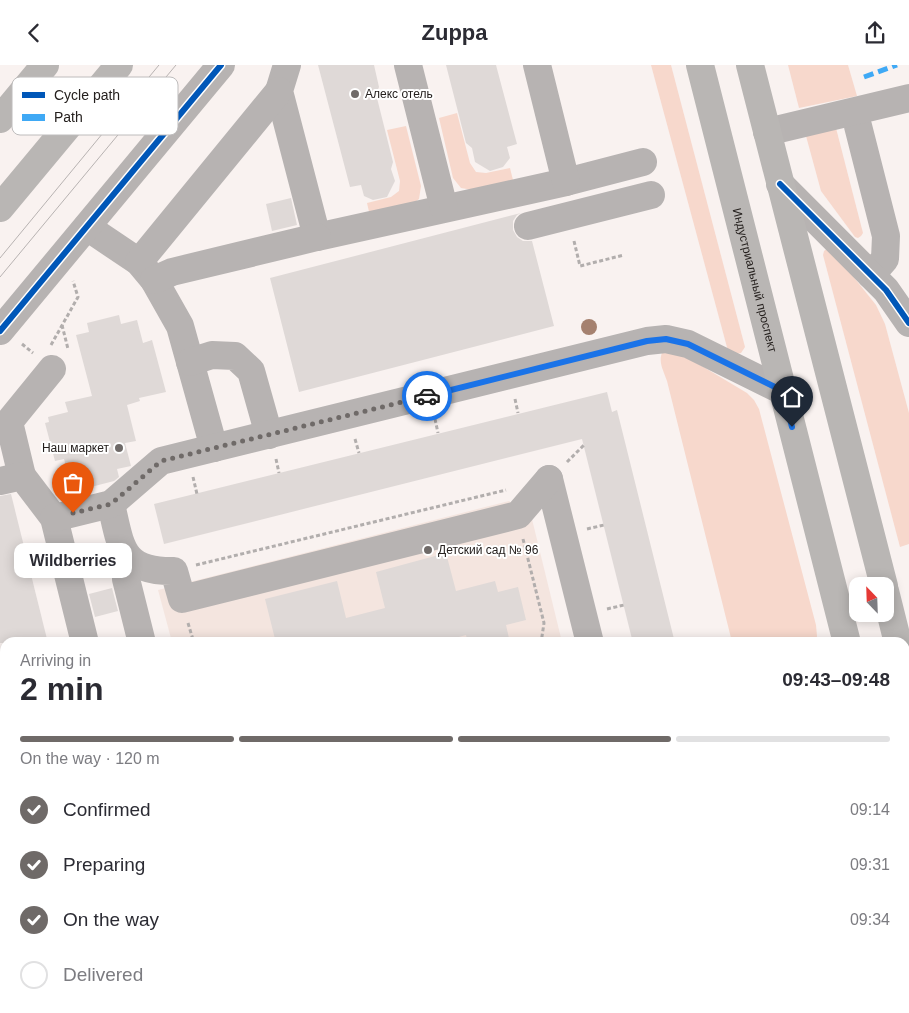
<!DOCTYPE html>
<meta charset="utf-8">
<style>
:root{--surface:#fff;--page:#f7f7f7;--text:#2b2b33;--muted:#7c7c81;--line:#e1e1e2;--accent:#6f6a68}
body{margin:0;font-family:Arial,sans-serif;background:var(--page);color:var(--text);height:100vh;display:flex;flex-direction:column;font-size:19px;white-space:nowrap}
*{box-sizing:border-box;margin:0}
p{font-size:16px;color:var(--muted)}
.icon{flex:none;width:28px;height:28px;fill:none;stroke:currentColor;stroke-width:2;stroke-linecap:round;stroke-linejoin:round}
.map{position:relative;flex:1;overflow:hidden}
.panel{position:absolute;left:0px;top:572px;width:910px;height:376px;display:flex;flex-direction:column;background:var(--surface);border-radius:15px 15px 0 0;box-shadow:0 2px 12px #0003}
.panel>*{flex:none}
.needle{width:32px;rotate:337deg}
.controls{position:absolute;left:849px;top:512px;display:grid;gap:10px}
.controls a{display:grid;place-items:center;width:45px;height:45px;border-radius:10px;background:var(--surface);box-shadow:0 2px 12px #0003;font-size:25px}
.pin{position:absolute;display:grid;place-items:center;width:42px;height:42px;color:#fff;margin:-51px -21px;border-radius:50% 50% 50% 0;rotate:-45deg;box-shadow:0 0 5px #0007}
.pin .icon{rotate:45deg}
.courier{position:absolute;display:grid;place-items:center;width:50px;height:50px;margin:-25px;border:4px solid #1a73e8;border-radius:50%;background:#fff;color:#222;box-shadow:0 1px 6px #0007}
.bubble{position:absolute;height:35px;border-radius:10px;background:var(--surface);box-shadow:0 2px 12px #0003;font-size:16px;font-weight:800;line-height:35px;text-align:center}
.summary em{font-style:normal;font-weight:800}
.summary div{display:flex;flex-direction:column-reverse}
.summary{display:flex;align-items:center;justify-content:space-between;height:85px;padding:0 20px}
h1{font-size:32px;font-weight:800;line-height:38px}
.bar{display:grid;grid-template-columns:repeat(4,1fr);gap:8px 5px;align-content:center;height:60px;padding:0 20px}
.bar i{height:6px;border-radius:4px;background:var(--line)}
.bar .on{background:var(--accent)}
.bar p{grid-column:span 4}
ol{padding:0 20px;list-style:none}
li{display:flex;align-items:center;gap:15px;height:55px}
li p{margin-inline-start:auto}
li .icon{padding:5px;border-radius:50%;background:var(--accent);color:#fff;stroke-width:4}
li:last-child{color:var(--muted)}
li i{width:28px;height:28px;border:2px solid var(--line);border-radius:50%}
header{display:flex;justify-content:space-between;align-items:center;height:65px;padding:0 20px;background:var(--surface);font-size:22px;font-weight:800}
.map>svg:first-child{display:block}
.built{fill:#f4e5df}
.green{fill:#f7d8cc}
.building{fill:#dfd9d7}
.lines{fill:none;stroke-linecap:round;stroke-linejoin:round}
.path{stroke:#b2aead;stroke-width:3;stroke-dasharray:4 2.5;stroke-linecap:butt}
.minor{stroke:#b7b3b2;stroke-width:28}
.major{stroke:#b9b6b4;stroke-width:28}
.tram{stroke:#b8b3b2;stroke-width:1}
.quiet{stroke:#3fa9f5;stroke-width:5;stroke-dasharray:10 5;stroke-linecap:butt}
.cycleway-casing{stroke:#fff;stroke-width:9}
.cycleway{stroke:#0057b8;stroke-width:6}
.tree{fill:#a5816f}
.done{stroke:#6f6a68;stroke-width:5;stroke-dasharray:0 9}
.route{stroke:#1a73e8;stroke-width:6}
.poi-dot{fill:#6f6a68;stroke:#fff;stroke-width:2}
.labels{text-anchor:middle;stroke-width:4;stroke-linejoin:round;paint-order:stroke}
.poi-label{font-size:12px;fill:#25201e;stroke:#fff;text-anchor:start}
.street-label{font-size:12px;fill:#25201e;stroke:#fff}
.key{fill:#fff;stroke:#bebcbc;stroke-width:1}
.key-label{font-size:14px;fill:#25201e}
</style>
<header><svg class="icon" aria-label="back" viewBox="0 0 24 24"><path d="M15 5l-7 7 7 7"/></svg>Zuppa<svg class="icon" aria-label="share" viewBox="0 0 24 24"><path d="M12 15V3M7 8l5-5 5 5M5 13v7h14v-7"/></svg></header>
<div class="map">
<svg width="909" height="948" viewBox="0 0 909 948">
<rect width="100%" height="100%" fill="#f9f2f0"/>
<g class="built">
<polygon points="509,436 531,450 562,577 172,577 158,525"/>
<polygon points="5,924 5,944 176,944 177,948 0,948 0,926"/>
</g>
<g class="green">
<polygon points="651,0 671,0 745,282 741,288 736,289 728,286"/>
<polygon points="788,0 848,0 857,31 799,43"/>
<polygon points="457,48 470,98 476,107 486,108 510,103 513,115 473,125 461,123 453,113 439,53"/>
<polygon points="406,61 421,121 419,134 410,141 370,151 367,138 391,132 399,126 400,116 387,65"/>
<polygon points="836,63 863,168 861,171 858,173 855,172 821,126 806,71"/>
<polygon points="828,183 832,185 876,240 885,259 909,348 909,479 900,482 823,190 824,186"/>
<path d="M675,285l72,43 7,7 5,9 57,216 1,11 -1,6h-84l-65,-261c-3,-9 -9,-19 -5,-28z"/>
</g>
<g class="building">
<polygon points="318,0 374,0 379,22 376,29 393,97 391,104 395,116 387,132 373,135 364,131 361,120 350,122"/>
<polygon points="446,0 496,0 517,79 507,82 510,93 503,102 490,106 475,97 472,83 466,78"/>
<polygon points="291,133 297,160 272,166 266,139"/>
<polygon points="521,148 517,150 513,156 513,165 517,172 523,176 532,176 554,261 299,327 270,213"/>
<polygon points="119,250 121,259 137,255 143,278 152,275 166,327 139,333 140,336 127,340 136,376 125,378 131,401 117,404 119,412 114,416 87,423 84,412 70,415 64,394 55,396 45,358 49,357 48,352 68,347 65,337 92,331 76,270 89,267 87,258"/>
<polygon points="607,327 612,347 617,345 675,578 633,578 582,374 164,479 154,439"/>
<polygon points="11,429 48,578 0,578 0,431"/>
<polygon points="446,488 456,526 495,516 498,527 518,522 526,555 506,560 510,578 468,578 466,570 437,578 276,578 265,534 337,516 346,553 385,543 376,507"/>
<polygon points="112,523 118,546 95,552 89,529"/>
</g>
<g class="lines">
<g class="path">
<polyline points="574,176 580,201 624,190"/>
<polyline points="62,260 68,284"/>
<polyline points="22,279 33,288"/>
<polyline points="51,280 78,232 73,216"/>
<polyline points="515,334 518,348"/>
<polyline points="435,354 438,368"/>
<polyline points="355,374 359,388"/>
<polyline points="276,394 279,408"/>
<polyline points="567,397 584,380"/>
<polyline points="193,412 197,429"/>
<polyline points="587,464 604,460"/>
<polyline points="523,474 544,558 541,578"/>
<polyline points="196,500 506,425"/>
<polyline points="607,544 624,540"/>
<polyline points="188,558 194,578"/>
<polyline points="0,907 5,906"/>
<polyline points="159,944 161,948"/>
<polyline points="310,944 311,948"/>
<polyline points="387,944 389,948"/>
<polyline points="499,948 503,944"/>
</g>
<g class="minor">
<polyline points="287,0 279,26 317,172 566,117 643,97"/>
<polyline points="408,0 444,143"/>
<polyline points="537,0 566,117"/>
<polyline points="858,61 886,171 885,194 871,210"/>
<polyline points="767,67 909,33"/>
<polyline points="780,119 886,225 909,258"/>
<polyline points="528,161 651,130"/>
<polyline points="87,162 139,197 154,215 180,261 214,383"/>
<polyline points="139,197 279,26"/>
<polyline points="154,215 172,207 317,172"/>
<polyline points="0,266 221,0"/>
<polyline points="190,297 212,290 235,291 251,306 269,370"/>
<polyline points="22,411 9,357 52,304"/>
<polyline points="549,414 590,578"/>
<polyline points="0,416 22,411 54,453 85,578"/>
<path d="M111,439c10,43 10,68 63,67l8,28 336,-84 31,-36"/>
<polyline points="54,453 111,439 161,396 647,276 666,274 688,279 783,326"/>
<polyline points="130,496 126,503 126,514 142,578"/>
<polyline points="0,757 5,778"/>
<polyline points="0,941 5,939"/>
<polyline points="203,944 204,948"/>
<polyline points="839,944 840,948"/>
<polyline points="578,948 579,944"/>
<polyline points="679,948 695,944"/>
</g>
<g class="major">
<path id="s1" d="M700,0l147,578"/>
<polyline points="750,0 884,521"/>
<polyline points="0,54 45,0"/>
<polyline points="0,143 119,0"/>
<polyline points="885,526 898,578"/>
<polyline points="905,604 909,620"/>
<polyline points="905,806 909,822"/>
</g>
<g class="tram">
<polyline points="0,193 159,0"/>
<polyline points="0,212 176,0"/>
</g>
<polyline class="quiet" points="864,12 897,0"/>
<defs>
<g id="cycleway">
<polyline points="780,119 886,225 909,258"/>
<polyline points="0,266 221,0"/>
</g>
</defs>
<use href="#cycleway" class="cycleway-casing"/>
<use href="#cycleway" class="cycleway"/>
</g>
<circle class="tree" cx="589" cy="262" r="8"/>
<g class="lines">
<polyline class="done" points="73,448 111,439 161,396 427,331"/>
<polyline class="route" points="427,331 647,276 666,274 688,279 783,326 792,362"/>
</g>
<g class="poi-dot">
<circle cx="355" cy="29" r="5"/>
<circle cx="119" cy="383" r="5"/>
<circle cx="428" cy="485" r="5"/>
</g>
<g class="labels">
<g class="poi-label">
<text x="365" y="33">Алекс отель</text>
<text x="109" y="387" text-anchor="end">Наш маркет</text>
<text x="438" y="489">Детский сад № 96</text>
</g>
<g class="street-label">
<text dy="4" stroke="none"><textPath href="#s1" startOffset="222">Индустриальный проспект</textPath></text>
</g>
</g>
<rect x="12" y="12" width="166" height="58" rx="8" class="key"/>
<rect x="22" y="27" width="23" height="6" fill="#0057b8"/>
<rect x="22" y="49" width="23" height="7" fill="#3fa9f5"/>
<g class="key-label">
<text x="54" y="35">Cycle path</text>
<text x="54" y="57">Path</text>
</g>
</svg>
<div class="controls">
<a><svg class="needle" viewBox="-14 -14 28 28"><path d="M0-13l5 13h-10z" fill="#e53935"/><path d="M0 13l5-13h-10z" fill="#7c7c81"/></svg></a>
</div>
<div class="pin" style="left:73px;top:448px;background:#ea580c"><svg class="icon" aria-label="bag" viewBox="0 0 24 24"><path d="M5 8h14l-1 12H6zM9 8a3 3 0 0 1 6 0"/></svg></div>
<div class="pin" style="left:792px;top:362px;background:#1f2937"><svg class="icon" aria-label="home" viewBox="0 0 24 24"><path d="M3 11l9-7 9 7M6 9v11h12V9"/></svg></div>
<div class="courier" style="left:427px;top:331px"><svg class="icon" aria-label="car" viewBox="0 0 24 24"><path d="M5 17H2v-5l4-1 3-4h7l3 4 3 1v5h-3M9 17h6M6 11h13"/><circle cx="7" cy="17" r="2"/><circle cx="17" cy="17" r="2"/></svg></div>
<div class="bubble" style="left:14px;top:478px;width:118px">Wildberries</div>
<section class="panel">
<div class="summary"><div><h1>2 min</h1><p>Arriving in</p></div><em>09:43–09:48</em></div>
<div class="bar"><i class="on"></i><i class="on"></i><i class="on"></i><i></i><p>On the way · 120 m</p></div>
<ol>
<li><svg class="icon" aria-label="check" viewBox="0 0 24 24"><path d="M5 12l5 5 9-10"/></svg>Confirmed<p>09:14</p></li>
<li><svg class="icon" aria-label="check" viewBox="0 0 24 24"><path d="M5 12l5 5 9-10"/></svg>Preparing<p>09:31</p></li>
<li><svg class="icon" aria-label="check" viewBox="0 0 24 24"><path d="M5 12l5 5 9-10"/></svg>On the way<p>09:34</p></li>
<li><i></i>Delivered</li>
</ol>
</section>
</div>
